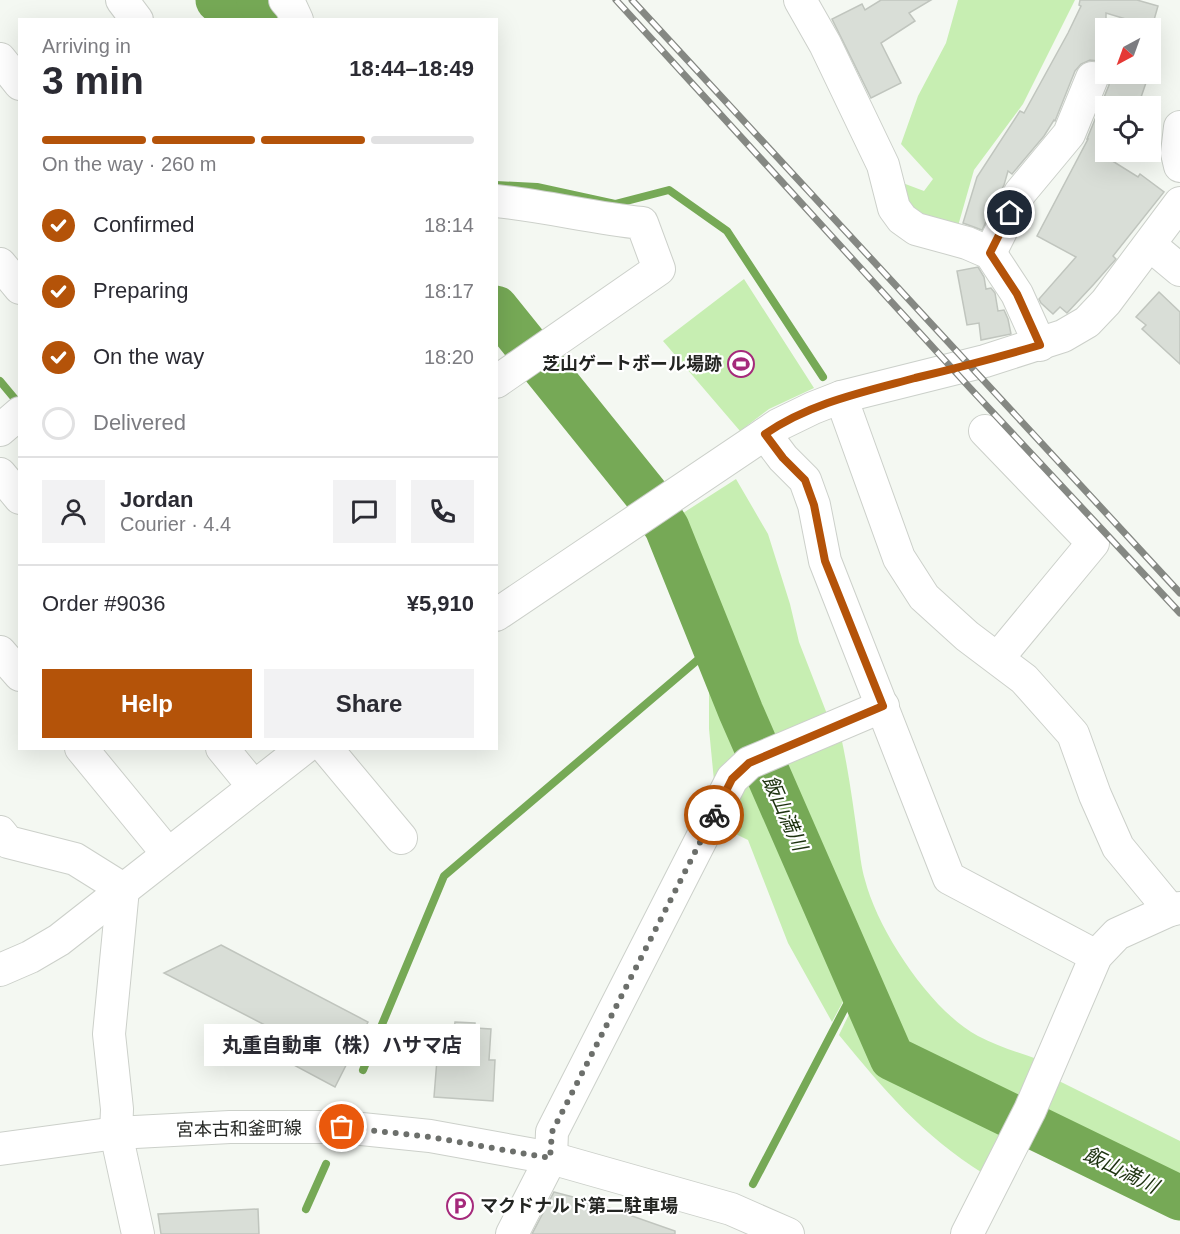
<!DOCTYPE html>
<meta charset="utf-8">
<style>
:root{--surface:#fff;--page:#f2f2f3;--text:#2b2b33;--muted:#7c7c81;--line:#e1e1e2;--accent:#b45309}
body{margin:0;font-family:Helvetica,"Noto Sans JP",sans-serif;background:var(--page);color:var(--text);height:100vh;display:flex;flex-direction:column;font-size:22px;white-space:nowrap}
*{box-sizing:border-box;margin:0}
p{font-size:20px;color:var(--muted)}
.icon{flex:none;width:33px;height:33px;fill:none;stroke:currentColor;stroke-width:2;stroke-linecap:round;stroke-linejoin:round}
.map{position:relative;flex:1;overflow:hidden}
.sheet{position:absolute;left:18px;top:18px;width:480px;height:732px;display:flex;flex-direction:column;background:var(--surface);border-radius:0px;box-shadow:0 6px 24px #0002}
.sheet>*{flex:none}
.needle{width:39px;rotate:221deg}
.controls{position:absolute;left:1095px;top:18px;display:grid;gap:12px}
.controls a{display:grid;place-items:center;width:66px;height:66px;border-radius:0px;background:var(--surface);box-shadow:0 6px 24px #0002;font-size:30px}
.pin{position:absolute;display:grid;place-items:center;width:51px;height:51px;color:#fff;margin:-26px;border:3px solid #fff;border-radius:50%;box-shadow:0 2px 6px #0007}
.courier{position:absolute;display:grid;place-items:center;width:60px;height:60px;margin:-30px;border:4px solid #b45309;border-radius:50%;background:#fff;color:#222;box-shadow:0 2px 8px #0007}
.bubble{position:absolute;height:42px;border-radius:0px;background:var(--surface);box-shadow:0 6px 24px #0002;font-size:20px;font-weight:700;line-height:42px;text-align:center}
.summary em{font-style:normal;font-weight:700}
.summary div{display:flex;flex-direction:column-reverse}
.summary{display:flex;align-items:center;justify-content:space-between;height:102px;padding:0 24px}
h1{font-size:39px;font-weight:700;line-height:45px}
.bar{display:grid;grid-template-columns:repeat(4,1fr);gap:9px 6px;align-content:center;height:72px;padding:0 24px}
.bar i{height:8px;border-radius:4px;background:var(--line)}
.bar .active{background:var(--accent)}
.bar p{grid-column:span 4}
.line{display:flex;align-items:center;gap:15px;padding:0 24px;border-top:2px solid var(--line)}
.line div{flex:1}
.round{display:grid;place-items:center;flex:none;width:63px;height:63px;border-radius:0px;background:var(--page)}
ol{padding:0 24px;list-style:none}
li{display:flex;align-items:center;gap:18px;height:66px}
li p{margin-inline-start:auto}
li .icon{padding:6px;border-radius:50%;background:var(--accent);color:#fff;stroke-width:4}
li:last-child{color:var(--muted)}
li i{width:33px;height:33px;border:3px solid var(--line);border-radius:50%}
.button{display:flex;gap:12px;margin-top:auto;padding:12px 24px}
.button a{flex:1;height:69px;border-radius:0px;background:var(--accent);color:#fff;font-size:24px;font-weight:700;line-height:69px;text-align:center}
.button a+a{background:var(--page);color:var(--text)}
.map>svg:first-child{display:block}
.green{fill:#c7eeb2}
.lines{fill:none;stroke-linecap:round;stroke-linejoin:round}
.stream{stroke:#76a956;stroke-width:8}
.river{stroke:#76a956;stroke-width:45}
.building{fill:#d9ded7;stroke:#c0c5be;stroke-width:1.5}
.minor-casing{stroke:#ccd0ca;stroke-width:34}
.minor{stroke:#fff;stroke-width:32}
.rail-casing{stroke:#858883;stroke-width:7}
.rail{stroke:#fff;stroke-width:4.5;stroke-dasharray:14;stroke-linecap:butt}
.done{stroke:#6c6f6b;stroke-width:6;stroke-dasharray:0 10.8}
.route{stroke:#b45309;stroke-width:8}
.labels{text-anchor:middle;stroke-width:4.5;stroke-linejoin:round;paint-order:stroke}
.poi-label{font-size:18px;font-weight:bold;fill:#232522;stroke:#fff;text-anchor:end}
.street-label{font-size:18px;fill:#232522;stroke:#fff}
.water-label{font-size:20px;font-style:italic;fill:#1d320f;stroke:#fff}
</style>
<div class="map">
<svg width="1180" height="1234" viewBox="0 0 1180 1234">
<rect width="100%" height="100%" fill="#f4f8f2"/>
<g class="green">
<polygon points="958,0 1075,0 1023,104 974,170 956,233 916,218 892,179 924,191 933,179 901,144 918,96 946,43"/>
<polygon points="744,279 814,388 769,409 740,431 663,341"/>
<polygon points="736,479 768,534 790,604 799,642 827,714 770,740 680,515"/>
<polygon points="709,670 743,753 715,791 709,729"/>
<path d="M840,732c8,35 13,72 18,108 2,13 3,27 7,40 13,51 66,131 113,156 19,10 39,16 59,23l-21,44 -113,-54 -126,-289z"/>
<polygon points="751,770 847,994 832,1022 788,943 748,840 719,826"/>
<path d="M853,1006l29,61 123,65 -21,42c-63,-40 -98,-82 -145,-139z"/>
<polygon points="1059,1081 1180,1141 1180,1184 1042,1115"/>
</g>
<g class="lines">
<g class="stream">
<polyline points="496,185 537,187 615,204 669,190 727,231 823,377"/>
<polyline points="0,381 20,405"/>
<polyline points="363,1070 444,876 714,646"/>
<polyline points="753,1184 858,983"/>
<polyline points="306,1209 326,1164"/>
</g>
<g class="river">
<polyline points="218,0 222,2 233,0"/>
<polyline points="259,0 276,20"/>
<polyline points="496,308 645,493 667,528 741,712 892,1058 1180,1198"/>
</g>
</g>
<g class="building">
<polygon points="881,0 931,0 909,13 915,21 881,43 901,83 871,98 832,19 862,4 865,10"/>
<polygon points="1080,0 1137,0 1158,6 1152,27 1106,13 1106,66 1098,61 1090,60 1081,64 1075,71 1055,121 1054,120 1044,136 1012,174 1008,171 1004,185 982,230 963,223 977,177 1020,111 1024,113 1068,33 1081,6 1079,5"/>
<polygon points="1109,74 1149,74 1138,106 1106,106 1106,157 1138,177 1140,174 1164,192 1113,256 1116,259 1094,284 1067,313 1060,307 1053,314 1041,303 1039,299 1076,257 1037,236 1088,139 1087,139 1109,85"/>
<polygon points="978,267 984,277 986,289 991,288 995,293 998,311 1004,310 1008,319 1011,334 981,340 979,323 967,325 957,271"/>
<polygon points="1159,292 1180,312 1180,364 1142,329 1146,325 1136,317"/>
<polygon points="221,945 368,1022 335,1087 290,1063 300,1043 164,973"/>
<polygon points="455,1022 475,1023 475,1028 491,1029 489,1060 495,1060 493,1101 434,1097 438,1047 442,1047 444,1029 454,1029"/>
<polygon points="554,1192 592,1202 675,1231 675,1234 532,1234"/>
<polygon points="258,1209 259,1234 161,1234 158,1214"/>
</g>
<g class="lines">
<defs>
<g id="minor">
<polyline points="122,0 137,20"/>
<polyline points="285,0 291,7 297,20"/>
<polyline points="800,0 825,44 883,165 894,208 902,219 916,229 967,243 990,253 1017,294 1040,345"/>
<polyline points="0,59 20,84"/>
<polyline points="1180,127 1177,153 1180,166"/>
<path d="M496,201c50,5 97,17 146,22l17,46 -163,113"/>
<polyline points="1150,245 1180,270"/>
<polyline points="990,253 1020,193 1069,134 1092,78"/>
<polyline points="0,264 20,288"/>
<polyline points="841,397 899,558 924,597 967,636 1024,679 1073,734 1095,795 1118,847 1170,910"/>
<polyline points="0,430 20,413"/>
<polyline points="985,431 1093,543 998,658"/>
<polyline points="765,434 783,458 805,480 814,505 825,561 949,878 1096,956"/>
<polyline points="0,474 20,498"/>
<polyline points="496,615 778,425 813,408 841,397 985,361 1063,336 1087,322 1106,302 1180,203"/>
<polyline points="0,652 20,675"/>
<polyline points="81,748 168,854"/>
<polyline points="222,748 254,787"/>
<polyline points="326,748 401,838"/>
<polyline points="0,832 8,842 75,859 123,889 109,1034 117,1109 116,1133 138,1234"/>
<polyline points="0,970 30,957 59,940 304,748"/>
<polyline points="0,1149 116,1133 230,1127 342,1127 430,1136 551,1158 731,1209 788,1234"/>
<polyline points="512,1234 551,1158 552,1132 732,779 749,763 883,706"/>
<polyline points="967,1234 1030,1110 1096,956 1117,934 1170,910 1180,908"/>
</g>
</defs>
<use href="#minor" class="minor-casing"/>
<use href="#minor" class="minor"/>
<defs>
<g id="rail">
<polyline points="616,0 970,388 1180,613"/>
<polyline points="632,0 1180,593"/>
</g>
</defs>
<use href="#rail" class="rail-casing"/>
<use href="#rail" class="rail"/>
</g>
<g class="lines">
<polyline class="done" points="342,1127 430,1137 550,1158 552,1132 714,815"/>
<path class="route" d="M714,815l18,-36 17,-16 134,-57 -58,-145 -11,-56 -9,-25 -22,-22 -18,-24c45,-31 98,-42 150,-56 42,-10 84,-21 125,-33l-23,-51 -27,-41 20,-40"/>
</g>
<defs>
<symbol id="stadium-ring" viewBox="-11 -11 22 22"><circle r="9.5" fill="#fff" stroke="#a5297b" stroke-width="1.5"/><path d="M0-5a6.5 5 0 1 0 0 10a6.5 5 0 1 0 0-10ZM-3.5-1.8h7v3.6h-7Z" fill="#a5297b"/></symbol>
<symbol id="parking-ring" viewBox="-11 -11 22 22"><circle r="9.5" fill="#fff" stroke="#a5297b" stroke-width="1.5"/><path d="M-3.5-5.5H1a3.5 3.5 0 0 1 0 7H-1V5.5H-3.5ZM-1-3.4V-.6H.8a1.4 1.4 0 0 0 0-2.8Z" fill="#a5297b"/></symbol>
</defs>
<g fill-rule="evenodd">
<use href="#stadium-ring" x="726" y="349" width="30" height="30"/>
<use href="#parking-ring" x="445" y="1191" width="30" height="30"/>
</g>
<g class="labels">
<g class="poi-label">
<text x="722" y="370">芝山ゲートボール場跡</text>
<text x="480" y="1212" text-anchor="start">マクドナルド第二駐車場</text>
</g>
<g class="street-label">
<text transform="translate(239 1129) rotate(-1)" y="6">宮本古和釜町線</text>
</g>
<g class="water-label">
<text transform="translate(785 813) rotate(66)" y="7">飯山満川</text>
<text transform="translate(1121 1170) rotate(26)" y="7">飯山満川</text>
</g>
</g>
</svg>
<div class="controls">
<a><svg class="needle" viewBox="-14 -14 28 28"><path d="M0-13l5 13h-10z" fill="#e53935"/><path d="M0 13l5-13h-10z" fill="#7c7c81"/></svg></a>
<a><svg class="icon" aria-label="locate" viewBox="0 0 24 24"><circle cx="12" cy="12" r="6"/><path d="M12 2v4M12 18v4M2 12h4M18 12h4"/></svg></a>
</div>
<div class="pin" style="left:342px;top:1127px;background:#ea580c"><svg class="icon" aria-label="bag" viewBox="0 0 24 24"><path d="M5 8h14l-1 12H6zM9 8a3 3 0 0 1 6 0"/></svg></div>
<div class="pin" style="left:1010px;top:213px;background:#1f2937"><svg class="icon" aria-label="home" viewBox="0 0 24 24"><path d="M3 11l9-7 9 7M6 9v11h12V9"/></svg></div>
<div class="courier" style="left:714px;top:815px"><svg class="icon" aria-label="bike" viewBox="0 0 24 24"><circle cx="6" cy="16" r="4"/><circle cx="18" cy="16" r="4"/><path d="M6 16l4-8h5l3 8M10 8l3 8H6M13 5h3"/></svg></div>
<div class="bubble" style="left:204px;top:1024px;width:276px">丸重自動車（株）ハサマ店</div>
<section class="sheet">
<div class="summary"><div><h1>3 min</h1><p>Arriving in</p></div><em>18:44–18:49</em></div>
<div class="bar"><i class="active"></i><i class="active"></i><i class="active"></i><i></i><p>On the way · 260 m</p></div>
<ol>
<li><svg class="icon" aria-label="check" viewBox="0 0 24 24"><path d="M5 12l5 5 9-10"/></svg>Confirmed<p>18:14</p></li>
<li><svg class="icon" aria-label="check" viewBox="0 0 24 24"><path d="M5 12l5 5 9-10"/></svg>Preparing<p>18:17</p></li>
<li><svg class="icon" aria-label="check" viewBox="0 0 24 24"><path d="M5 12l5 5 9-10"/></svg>On the way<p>18:20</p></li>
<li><i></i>Delivered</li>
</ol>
<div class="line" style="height:108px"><a class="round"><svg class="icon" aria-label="person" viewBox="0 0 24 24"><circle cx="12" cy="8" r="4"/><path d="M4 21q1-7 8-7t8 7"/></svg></a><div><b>Jordan</b><p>Courier · 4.4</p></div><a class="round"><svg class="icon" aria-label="chat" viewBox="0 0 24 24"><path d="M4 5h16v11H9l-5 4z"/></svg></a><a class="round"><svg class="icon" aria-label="phone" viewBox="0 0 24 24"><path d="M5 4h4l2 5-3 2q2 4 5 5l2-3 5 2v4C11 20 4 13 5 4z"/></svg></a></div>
<div class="line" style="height:78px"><div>Order #9036</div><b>¥5,910</b></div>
<div class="button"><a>Help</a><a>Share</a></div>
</section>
</div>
